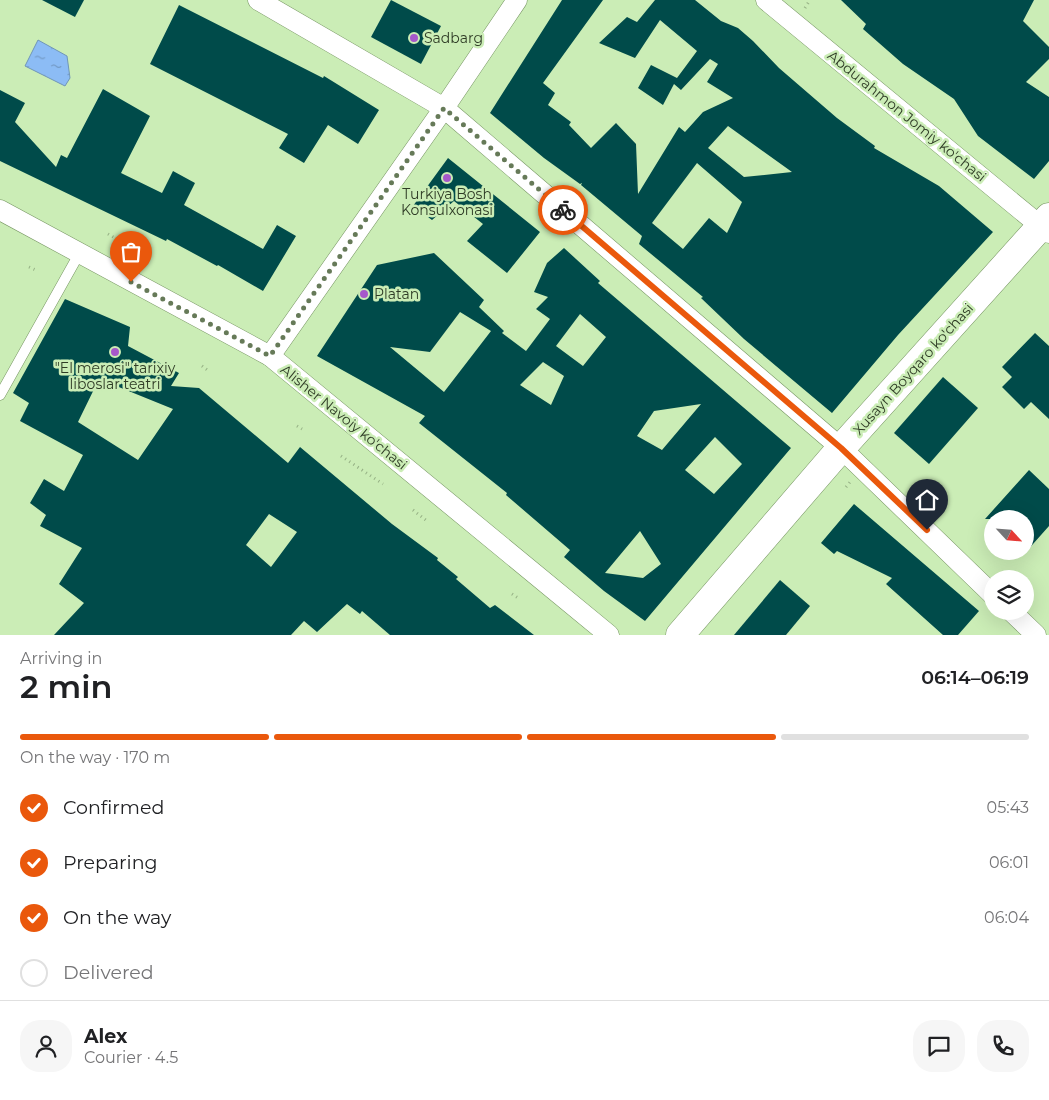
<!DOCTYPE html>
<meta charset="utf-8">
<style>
:root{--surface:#fff;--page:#f6f6f6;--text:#202124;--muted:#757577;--line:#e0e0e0;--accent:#ea580c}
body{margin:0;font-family:Montserrat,sans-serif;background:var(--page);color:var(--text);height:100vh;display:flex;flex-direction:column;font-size:19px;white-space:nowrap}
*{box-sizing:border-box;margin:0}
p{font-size:16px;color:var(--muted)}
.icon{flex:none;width:28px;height:28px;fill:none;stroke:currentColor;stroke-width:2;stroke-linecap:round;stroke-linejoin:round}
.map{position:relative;height:635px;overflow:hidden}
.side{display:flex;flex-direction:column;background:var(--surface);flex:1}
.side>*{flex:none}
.needle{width:32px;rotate:116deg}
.fabs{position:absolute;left:984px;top:510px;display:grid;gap:10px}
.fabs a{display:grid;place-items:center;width:50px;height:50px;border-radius:50%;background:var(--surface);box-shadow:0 5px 20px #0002;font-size:25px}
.pin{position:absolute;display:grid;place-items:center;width:42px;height:42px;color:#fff;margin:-51px -21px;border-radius:50% 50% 50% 0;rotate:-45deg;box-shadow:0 0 5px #0007}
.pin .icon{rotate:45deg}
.courier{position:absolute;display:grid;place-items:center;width:50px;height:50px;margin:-25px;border:4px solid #ea580c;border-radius:50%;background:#fff;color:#222;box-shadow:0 1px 6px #0007}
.overview em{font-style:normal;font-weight:600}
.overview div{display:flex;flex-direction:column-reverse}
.overview{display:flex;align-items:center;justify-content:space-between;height:85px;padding:0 20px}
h1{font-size:32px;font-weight:600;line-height:38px}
.bar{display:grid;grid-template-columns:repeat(4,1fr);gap:8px 5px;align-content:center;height:60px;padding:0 20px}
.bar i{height:6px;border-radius:4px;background:var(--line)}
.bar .on{background:var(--accent)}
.bar p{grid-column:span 4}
.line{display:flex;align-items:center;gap:12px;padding:0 20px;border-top:1px solid var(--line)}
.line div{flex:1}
.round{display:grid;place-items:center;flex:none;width:52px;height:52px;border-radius:20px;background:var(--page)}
ol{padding:0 20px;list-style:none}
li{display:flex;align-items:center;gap:15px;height:55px}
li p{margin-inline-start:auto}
li .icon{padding:5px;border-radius:50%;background:var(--accent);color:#fff;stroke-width:4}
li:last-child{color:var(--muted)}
li i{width:28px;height:28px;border:2px solid var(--line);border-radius:50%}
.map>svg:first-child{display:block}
.water{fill:url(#water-ripples);stroke:#7096b7}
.building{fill:#004b4a;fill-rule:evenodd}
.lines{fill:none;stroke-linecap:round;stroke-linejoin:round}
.lane-casing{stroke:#759461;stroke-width:11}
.street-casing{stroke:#759461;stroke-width:21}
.secondary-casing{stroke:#759461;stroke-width:29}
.path{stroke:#95b084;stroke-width:3;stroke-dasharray:1 4;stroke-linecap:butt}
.lane{stroke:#fff;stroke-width:10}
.street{stroke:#fff;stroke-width:20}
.secondary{stroke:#fff;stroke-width:28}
.done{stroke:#667a58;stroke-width:5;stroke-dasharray:0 9}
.route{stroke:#ea580c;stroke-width:6}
.poi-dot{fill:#a658ca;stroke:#cbedb6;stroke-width:2}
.labels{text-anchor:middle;stroke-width:5;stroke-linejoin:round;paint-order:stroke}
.poi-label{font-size:14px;fill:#2f3c26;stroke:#cbedb6;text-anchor:start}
.street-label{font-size:14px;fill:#2f3c26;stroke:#cbedb6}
</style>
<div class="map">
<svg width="1049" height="635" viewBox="0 0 1049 635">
<defs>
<pattern id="water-ripples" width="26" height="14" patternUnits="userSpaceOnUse" patternTransform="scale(1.25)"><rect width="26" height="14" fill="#8cbcf5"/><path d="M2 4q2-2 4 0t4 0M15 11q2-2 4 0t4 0" fill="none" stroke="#739ac6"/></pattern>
</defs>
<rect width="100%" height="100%" fill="#cbedb6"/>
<polygon class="water" points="38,40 67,56 70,78 65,86 25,66"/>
<g class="building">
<polygon points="42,0 84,0 75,17"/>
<polygon points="391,0 441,26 421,64 371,37"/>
<path d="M562,0h41l-60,83 12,10 -7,12 23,17 -2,3 22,23 25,-25 20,21 2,50 41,-67 6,5 18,-20 30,-14 -26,-16 11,-18 -8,-5 -29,31 -7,-6 -11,21 -25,-17 13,-23 26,13 20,-27 -37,-31 -25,38 -36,-15 28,-26 10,5 18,-22h40l26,21 17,7 15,13 26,27 58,50 38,28 -1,2 65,38 54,46 -95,103 -66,78 -88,-74 -43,-41 2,-1 -64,-53 3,-8 -61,-51 1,-2 -2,1 -36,-26 -54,-45zM728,126l64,46 -48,5 -36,-29zM697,163l45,39 -15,31 -18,-15 -26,31 -31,-26z"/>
<polygon points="841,0 1034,0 1023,21 1049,47 1049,59 1026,82 1049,97 1049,161 1034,179 978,136 954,99 903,64 863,29 866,24"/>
<polygon points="179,5 323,78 324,76 379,110 358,144 328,125 304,163 279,148 288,134 150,64"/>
<polygon points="103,89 150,116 121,173 162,193 173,171 195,183 184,205 263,249 277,225 296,236 263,291 218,265 217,266 167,239 166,241 0,161 0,90 25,103 15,122 56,167 61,155 67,158"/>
<polygon points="448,158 540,232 507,273 467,241 483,224 454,201 432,220 413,206"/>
<path d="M564,248l36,33 -2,2 193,165 -146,173 -41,-30 -40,-34 6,-7 -64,-55 1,-2 -88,-70 6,-7 -108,-60 60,-91 57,-12 50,47 -5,7 25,24 -2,2 24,18 24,-32 -14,-10 12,-12 -14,-5 13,-29zM460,312l31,19 -47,61 -54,-45 40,5zM580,314l26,23 -23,29 -27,-20zM543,362l21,14 -13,29 -31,-20zM701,404l-39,46 -25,-14 17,-25zM715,437l27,27 -28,30 -29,-24zM640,531l21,33 -18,14 -38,-5z"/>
<path d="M65,299l65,28 -2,19 51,27 -8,13 28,2 89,75 12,-16 92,77 46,34 -1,2 21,17 -2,2 34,29 5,-3 39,30h-144l-28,-24 -2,3 -13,-10 -30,28 -13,-11 -13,14h-237l30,-32 -25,-19 23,-36 -42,-22 6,-11 -16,-12 14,-24 20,12 19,-36 -63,-34 9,-18 -16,-10zM99,379l74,30 -35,51 -60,-38zM269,514l28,18 -26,35 -25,-22z"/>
<polygon points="1035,333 1049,346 1049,419 1031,402 1024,409 1002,387 1012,377 1002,367"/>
<polygon points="943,377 978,408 929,464 894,433"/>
<polygon points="1029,470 1049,489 1049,526 1025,553 1025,519 985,519"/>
<polygon points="854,504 979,611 958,635 943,635 886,584 892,578 837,551 834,554 821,543"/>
<polygon points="780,580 810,606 786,635 734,635"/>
</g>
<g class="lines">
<defs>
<polyline id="lane" points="0,395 79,254"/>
<g id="street">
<polyline points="258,0 444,108 841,448 992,594"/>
<polyline points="766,0 1049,233"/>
<polyline points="0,210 270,356 609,635"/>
<polyline points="270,356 444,108 517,0"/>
<polyline points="1011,611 1036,635"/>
</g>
<polyline id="secondary" points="680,635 835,455 1049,217"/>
</defs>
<use href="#lane" class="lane-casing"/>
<use href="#street" class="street-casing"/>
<use href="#secondary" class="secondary-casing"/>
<g class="path">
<polyline points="805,8 810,0"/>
<polyline points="108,234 115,238"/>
<polyline points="29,267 38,271"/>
<polyline points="202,366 210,372"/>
<polyline points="297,426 302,429"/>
<polyline points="341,456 383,484"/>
<polyline points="846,487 850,482"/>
<polyline points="413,510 427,521"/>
<polyline points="512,594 518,598"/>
</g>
<use href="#lane" class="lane"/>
<use href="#street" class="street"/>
<use href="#secondary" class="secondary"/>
</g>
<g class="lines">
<polyline class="done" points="131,282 270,356 444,108 563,210"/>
<polyline class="route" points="563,210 841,448 927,530"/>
</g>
<g class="poi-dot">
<circle cx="414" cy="38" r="5"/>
<circle cx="447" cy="178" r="5"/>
<circle cx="364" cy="294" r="5"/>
<circle cx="115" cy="352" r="5"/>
</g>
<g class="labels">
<g class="poi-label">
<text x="424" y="43">Sadbarg</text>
<text x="447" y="199" text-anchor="middle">Turkiya Bosh<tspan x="447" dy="16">Konsulxonasi</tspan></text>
<text x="374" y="299">Platan</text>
<text x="115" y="373" text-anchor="middle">"El merosi" tarixiy<tspan x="115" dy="16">liboslar teatri</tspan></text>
</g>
<g class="street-label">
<text transform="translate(907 116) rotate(39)" y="5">Abdurahmon Jomiy ko'chasi</text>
<text transform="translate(913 369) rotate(-48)" y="5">Xusayn Boyqaro ko'chasi</text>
<text transform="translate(344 417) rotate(39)" y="5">Alisher Navoiy ko'chasi</text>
</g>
</g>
</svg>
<div class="fabs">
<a><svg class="needle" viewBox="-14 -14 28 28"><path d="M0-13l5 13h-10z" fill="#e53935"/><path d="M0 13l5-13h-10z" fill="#757577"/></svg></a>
<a><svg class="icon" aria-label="layers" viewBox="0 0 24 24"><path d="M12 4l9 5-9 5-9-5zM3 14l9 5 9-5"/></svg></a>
</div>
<div class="pin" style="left:131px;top:282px;background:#ea580c"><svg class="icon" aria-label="bag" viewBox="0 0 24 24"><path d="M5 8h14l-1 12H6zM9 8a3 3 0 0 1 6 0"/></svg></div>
<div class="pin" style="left:927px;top:530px;background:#1f2937"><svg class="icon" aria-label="home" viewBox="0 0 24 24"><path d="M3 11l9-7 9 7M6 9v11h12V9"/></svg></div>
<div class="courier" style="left:563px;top:210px"><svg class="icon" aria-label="bike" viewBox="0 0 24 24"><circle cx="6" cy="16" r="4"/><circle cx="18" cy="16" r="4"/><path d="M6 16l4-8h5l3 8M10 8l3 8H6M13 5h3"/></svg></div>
</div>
<section class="side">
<div class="overview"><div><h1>2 min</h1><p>Arriving in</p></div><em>06:14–06:19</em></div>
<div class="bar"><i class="on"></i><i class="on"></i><i class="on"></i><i></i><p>On the way · 170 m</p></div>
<ol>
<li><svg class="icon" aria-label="check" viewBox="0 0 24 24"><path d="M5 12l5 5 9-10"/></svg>Confirmed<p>05:43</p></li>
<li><svg class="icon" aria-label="check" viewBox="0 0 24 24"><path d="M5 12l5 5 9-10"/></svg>Preparing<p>06:01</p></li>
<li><svg class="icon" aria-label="check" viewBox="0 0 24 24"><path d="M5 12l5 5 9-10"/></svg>On the way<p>06:04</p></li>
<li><i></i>Delivered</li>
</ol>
<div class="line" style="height:90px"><a class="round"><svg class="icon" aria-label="person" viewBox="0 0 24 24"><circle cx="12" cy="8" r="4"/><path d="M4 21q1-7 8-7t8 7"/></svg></a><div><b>Alex</b><p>Courier · 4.5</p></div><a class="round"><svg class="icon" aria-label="chat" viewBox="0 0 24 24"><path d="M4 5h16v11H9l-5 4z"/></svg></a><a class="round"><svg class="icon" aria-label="phone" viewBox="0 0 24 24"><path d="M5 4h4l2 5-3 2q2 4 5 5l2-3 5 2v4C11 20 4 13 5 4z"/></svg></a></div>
</section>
